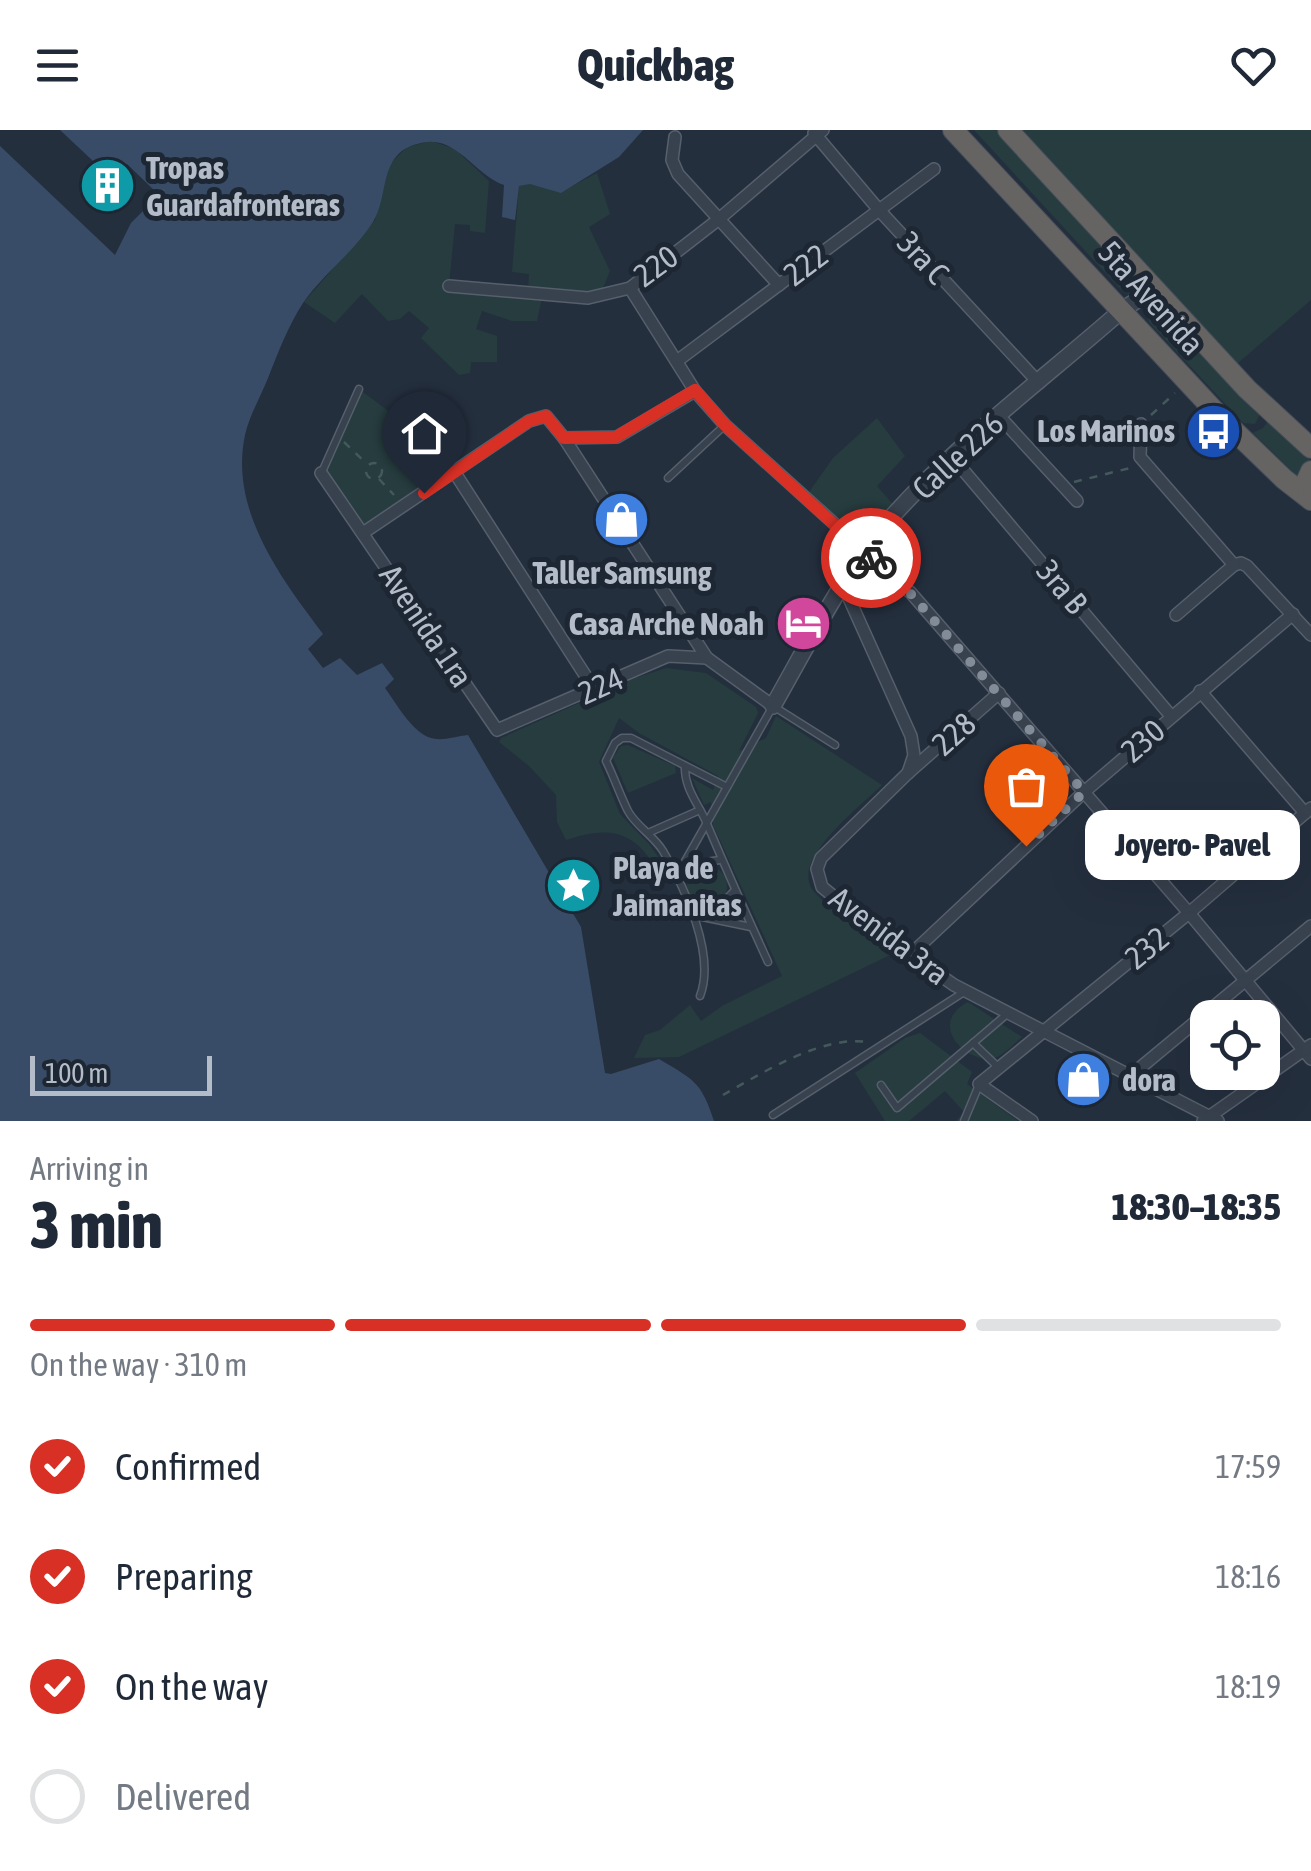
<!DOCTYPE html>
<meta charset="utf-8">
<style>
:root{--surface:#fff;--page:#f2f2f3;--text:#1f2937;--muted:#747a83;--line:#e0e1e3;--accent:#d93025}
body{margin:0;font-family:"Asap Condensed",sans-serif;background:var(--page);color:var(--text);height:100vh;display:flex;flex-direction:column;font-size:38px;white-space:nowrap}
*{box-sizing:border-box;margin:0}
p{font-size:32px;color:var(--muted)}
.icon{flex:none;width:55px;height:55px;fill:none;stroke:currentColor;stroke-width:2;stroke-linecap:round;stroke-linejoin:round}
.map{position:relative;height:991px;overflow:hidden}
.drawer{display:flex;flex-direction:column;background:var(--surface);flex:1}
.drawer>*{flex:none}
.buttons{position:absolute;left:1190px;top:870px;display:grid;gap:20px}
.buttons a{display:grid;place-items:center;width:90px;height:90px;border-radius:20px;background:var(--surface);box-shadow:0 10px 40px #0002;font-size:50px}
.scale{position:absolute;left:30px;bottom:25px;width:182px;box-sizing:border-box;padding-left:10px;border:5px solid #b4bcc9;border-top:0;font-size:28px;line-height:35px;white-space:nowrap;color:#b4bcc9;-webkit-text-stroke:8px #1d2633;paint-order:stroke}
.pin{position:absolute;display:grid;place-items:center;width:85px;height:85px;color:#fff;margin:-102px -42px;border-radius:50% 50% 50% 0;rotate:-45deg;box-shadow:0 0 10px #0007}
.pin .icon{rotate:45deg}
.courier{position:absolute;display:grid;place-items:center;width:100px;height:100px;margin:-50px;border:8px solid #d93025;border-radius:50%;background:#fff;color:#222;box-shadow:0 2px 12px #0007}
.bubble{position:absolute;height:70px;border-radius:20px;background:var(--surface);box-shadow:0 10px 40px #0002;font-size:32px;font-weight:800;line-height:70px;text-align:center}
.summary em{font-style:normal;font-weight:800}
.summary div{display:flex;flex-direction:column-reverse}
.summary{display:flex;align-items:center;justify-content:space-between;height:170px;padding:0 30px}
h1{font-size:65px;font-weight:800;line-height:75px}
.bar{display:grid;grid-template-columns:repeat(4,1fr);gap:15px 10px;align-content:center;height:120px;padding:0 30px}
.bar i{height:12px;border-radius:8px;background:var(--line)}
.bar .active{background:var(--accent)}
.bar p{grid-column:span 4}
ol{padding:0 30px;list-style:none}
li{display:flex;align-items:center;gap:30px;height:110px}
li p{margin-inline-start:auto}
li .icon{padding:10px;border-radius:50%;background:var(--accent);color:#fff;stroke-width:4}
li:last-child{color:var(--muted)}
li i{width:55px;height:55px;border:5px solid var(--line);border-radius:50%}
header{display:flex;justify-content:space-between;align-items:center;height:130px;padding:0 30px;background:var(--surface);font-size:45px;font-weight:800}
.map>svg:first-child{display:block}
.green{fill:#263c3f}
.water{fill:#394c67}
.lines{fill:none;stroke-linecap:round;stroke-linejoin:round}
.service-casing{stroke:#565f6c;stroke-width:9}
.minor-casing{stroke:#565f6c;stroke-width:14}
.tertiary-casing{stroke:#565f6c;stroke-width:18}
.trunk-casing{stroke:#434c59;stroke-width:22}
.path{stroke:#44595c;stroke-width:2.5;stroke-dasharray:8 8;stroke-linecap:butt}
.service{stroke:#38414e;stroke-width:6}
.minor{stroke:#38414e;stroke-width:11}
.tertiary{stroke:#38414e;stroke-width:15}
.trunk{stroke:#656462;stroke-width:20}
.done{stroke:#828b98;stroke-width:10;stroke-dasharray:0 18}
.route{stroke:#d93025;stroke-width:12}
.labels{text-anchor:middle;stroke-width:10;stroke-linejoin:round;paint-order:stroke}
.poi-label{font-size:32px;font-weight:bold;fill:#b4bcc9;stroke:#1d2633;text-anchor:start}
.street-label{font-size:32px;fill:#b4bcc9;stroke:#1d2633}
</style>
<header><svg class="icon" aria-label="menu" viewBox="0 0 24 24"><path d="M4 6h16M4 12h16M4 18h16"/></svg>Quickbag<svg class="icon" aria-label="heart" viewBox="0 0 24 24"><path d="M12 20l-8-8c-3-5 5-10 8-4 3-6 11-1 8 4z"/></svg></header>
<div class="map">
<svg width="1311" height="991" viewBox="0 0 1311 991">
<rect width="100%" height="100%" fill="#242f3e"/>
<g class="green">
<polygon points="974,0 1002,0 1140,156 1130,165 1123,162"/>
<polygon points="1008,0 1311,0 1311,170 1230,240"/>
<polygon points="431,11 455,19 489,51 485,103 470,101 470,95 455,94 449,155 528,161 529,144 512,142 519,56 530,53 561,62 597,43 610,84 589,97 610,141 600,165 543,163 537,191 512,191 482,181 476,199 497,206 497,232 471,232 470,243 459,245 421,208 429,198 409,181 400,189 388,191 362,164 335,193 304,172 375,90 390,34 407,17"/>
<polygon points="1154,171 1261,282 1255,294 1243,293 1149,192 1145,179"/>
<polygon points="359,259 387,280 424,363 363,403 321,343"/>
<polygon points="877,288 905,326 877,356 895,377 861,414 807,365 833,328"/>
<polygon points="1268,291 1311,326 1301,350 1253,303 1263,298"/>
<path d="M666,538l40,5 50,34 2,6 -19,38 27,-13 10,-22 106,69c-20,20 -90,73 -70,104 8,13 62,52 78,66l-211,102 -45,1 11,-23 15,-5 30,-25 11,16 21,-15 60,-30 -69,-151 -2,-23 -7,3 -12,-27 21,12 5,-14 -79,-43 -20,-15 -20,44 21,52 29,30 15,21 -8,4c-22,-40 -49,-43 -90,-29l-9,-18 -1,-27 -27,-29 -30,-24 2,-4 134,-60z"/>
<polygon points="628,615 675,636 676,643 628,663 613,628 621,616"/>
<circle cx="707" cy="756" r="20"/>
<path d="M968,872l54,35c-7,6 -16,16 -25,20 -26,11 -73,-32 -29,-55z"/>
<polygon points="920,903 972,942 967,954 1018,991 956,991 964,982 945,961 909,991 885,991 855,943 905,908"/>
</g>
<path class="water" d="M60,0h583l-24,27 -58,36 -31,-9 -11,2 -4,34 -13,-3 2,-32c-26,-8 -46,-46 -76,-43 -52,5 -37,51 -55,80 -19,30 -50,52 -70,81 -15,23 -25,50 -35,75 -7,18 -19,38 -23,57 -16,75 36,143 78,199l-15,15 15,19 17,-10 17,17 25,-12 12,16 -9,9c12,16 29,49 51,51 10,1 22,-3 32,-4l113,192 24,146 6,1 48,-15c35,21 42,22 55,62h-714v-975l115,109 16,-32 28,-28 -32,-31 -18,12z"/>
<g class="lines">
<defs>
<g id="service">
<polyline points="322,342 359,259"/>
<polyline points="668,348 725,295"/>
<path d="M685,636c-1,23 14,38 22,58 20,47 40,92 61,138"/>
<polyline points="648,703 700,680"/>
<polyline points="684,735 720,730"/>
<polyline points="675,749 773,576 835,615"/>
<polyline points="693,785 751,797"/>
<polyline points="709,787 735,760"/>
<path d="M700,866c16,-41 -15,-108 -37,-145 -9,-15 -27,-25 -35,-40 -8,-16 -14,-34 -22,-50l9,-18 7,-5h9l96,49"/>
<polyline points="973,913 998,937"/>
<polyline points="881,955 897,978 1007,884"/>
<polyline points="773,985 964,862"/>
<polyline points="964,991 979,955"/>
</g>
<g id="minor">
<polyline points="814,3 879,80 1039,253"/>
<polyline points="675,7 672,30 678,44 779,155"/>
<polyline points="449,156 588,168 630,158 719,89 823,0"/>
<polyline points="630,158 695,261 725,295 911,463 1189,783 1311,929"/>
<polyline points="677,231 934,39"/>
<polyline points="999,286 1077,371"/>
<polyline points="1141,294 1140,327 1234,435 1241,433 1247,436 1311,505"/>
<polyline points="564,308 617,307 695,261"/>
<polyline points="953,328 1171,586"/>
<polyline points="321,343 497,600 668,526 707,528"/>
<polyline points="455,343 594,559"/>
<polyline points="363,403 529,291 546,286 564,308 707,528 773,576"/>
<polyline points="843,455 911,606 914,625 908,643"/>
<polyline points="1176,485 1234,435"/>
<polyline points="1200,561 1305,683"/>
<polyline points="999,563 908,643 821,728 817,739 822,757 871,797 954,855 1218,991"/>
<polyline points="910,825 1084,662 1293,484"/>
<polyline points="1129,947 1311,796"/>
<polyline points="1032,991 979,954 1189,783 1311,678"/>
<polyline points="1203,991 1311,915"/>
</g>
<path id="tertiary" d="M773,576c36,-63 69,-131 117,-187 67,-76 156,-142 232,-209l20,-13 8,-13"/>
<g id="trunk">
<polyline points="953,0 1224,291 1284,349 1311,370"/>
<polyline points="1008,0 1247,259 1311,318"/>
<polyline points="1311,370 1306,352 1311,341"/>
</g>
</defs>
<use href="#service" class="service-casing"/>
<use href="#minor" class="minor-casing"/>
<use href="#tertiary" class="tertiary-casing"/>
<use href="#trunk" class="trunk-casing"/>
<g class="path">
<polyline points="159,65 164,60"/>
<polyline points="1151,285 1175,263"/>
<polyline points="344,312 367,334"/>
<circle cx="374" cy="341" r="8"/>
<polyline points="379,349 394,365"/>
<polyline points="1074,352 1134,337"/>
<path d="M723,965c39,-22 99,-60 145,-53"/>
</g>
<use href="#service" class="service"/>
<use href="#minor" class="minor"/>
<use href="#tertiary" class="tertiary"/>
<use href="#trunk" class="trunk"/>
</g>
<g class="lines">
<polyline class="done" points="871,428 910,463 1084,662 1026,716"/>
<polyline class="route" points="424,363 529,291 546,286 564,308 616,307 695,260 725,295 871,428"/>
</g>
<defs>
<symbol id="building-disc" viewBox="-11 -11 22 22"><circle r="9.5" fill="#0f9aa8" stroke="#1d2633"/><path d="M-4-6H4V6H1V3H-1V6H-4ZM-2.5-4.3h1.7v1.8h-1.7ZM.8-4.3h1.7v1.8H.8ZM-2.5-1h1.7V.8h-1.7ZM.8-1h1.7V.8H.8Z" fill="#fff"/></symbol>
<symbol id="bus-disc" viewBox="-11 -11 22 22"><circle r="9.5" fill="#1a4fb4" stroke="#1d2633"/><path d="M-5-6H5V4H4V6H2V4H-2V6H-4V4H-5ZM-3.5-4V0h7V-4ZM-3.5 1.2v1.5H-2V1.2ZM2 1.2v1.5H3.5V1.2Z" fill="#fff"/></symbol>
<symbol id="shop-disc" viewBox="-11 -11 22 22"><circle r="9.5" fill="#3f7fe0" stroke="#1d2633"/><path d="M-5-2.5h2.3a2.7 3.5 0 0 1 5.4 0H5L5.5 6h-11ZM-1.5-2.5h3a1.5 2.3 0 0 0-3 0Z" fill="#fff"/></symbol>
<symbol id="hotel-disc" viewBox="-11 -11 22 22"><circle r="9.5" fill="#d1479c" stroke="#1d2633"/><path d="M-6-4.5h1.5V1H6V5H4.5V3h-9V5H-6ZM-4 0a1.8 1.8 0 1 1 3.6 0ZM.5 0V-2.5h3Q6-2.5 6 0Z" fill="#fff"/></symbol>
<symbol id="sight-disc" viewBox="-11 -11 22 22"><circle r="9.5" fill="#0f9aa8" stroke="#1d2633"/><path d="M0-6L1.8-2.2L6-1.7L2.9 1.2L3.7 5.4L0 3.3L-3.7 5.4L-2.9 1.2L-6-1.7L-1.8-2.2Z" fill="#fff"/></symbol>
</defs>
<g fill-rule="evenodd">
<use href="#building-disc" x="76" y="24" width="63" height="63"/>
<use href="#bus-disc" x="1182" y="270" width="63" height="63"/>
<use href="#shop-disc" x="590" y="358" width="63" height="63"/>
<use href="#hotel-disc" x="772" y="462" width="63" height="63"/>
<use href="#sight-disc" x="542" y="724" width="63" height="63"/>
<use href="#shop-disc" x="1052" y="918" width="63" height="63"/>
</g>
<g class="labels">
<g class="poi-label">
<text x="146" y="49">Tropas<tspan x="146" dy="37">Guardafronteras</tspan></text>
<text x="1175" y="312" text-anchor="end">Los Marinos</text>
<text x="622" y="454" text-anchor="middle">Taller Samsung</text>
<text x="764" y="505" text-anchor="end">Casa Arche Noah</text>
<text x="613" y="749">Playa de<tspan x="613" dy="37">Jaimanitas</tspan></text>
<text x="1122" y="961">dora</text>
</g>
<g class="street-label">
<text transform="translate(923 128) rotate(47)" y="11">3ra C</text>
<text transform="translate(806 135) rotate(-37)" y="11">222</text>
<text transform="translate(656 136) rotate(-36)" y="11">220</text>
<text transform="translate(1151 168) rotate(48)" y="11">5ta Avenida</text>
<text transform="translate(958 326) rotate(-43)" y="11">Calle 226</text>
<text transform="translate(1062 457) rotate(50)" y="11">3ra B</text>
<text transform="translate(426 496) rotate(56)" y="11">Avenida 1ra</text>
<text transform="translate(601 556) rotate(-24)" y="11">224</text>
<text transform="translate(954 604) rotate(-42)" y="11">228</text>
<text transform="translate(1143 611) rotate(-41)" y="11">230</text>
<text transform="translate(889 806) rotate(37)" y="11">Avenida 3ra</text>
<text transform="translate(1147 818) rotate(-39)" y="11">232</text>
</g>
</g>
</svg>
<div class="buttons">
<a><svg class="icon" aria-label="locate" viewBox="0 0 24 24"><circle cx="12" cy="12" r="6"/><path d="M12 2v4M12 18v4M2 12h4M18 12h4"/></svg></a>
</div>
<div class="scale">100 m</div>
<div class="pin" style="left:1026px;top:716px;background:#ea580c"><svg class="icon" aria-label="bag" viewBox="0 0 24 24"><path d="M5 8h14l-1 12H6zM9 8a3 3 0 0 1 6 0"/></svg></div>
<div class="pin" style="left:424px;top:363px;background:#1f2937"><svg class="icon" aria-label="home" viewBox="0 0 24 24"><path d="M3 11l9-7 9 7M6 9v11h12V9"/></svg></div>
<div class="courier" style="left:871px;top:428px"><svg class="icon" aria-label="bike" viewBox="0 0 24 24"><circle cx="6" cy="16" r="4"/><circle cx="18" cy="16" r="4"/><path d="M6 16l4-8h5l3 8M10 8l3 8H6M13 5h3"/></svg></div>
<div class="bubble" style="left:1085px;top:680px;width:215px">Joyero- Pavel</div>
</div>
<section class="drawer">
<div class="summary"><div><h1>3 min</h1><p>Arriving in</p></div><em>18:30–18:35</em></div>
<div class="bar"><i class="active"></i><i class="active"></i><i class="active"></i><i></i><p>On the way · 310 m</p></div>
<ol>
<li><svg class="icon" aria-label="check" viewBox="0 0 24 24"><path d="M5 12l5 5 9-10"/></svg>Confirmed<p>17:59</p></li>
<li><svg class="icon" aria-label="check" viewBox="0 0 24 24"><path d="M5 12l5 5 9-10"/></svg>Preparing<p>18:16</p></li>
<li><svg class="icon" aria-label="check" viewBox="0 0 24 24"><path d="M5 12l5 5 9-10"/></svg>On the way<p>18:19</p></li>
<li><i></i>Delivered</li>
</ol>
</section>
